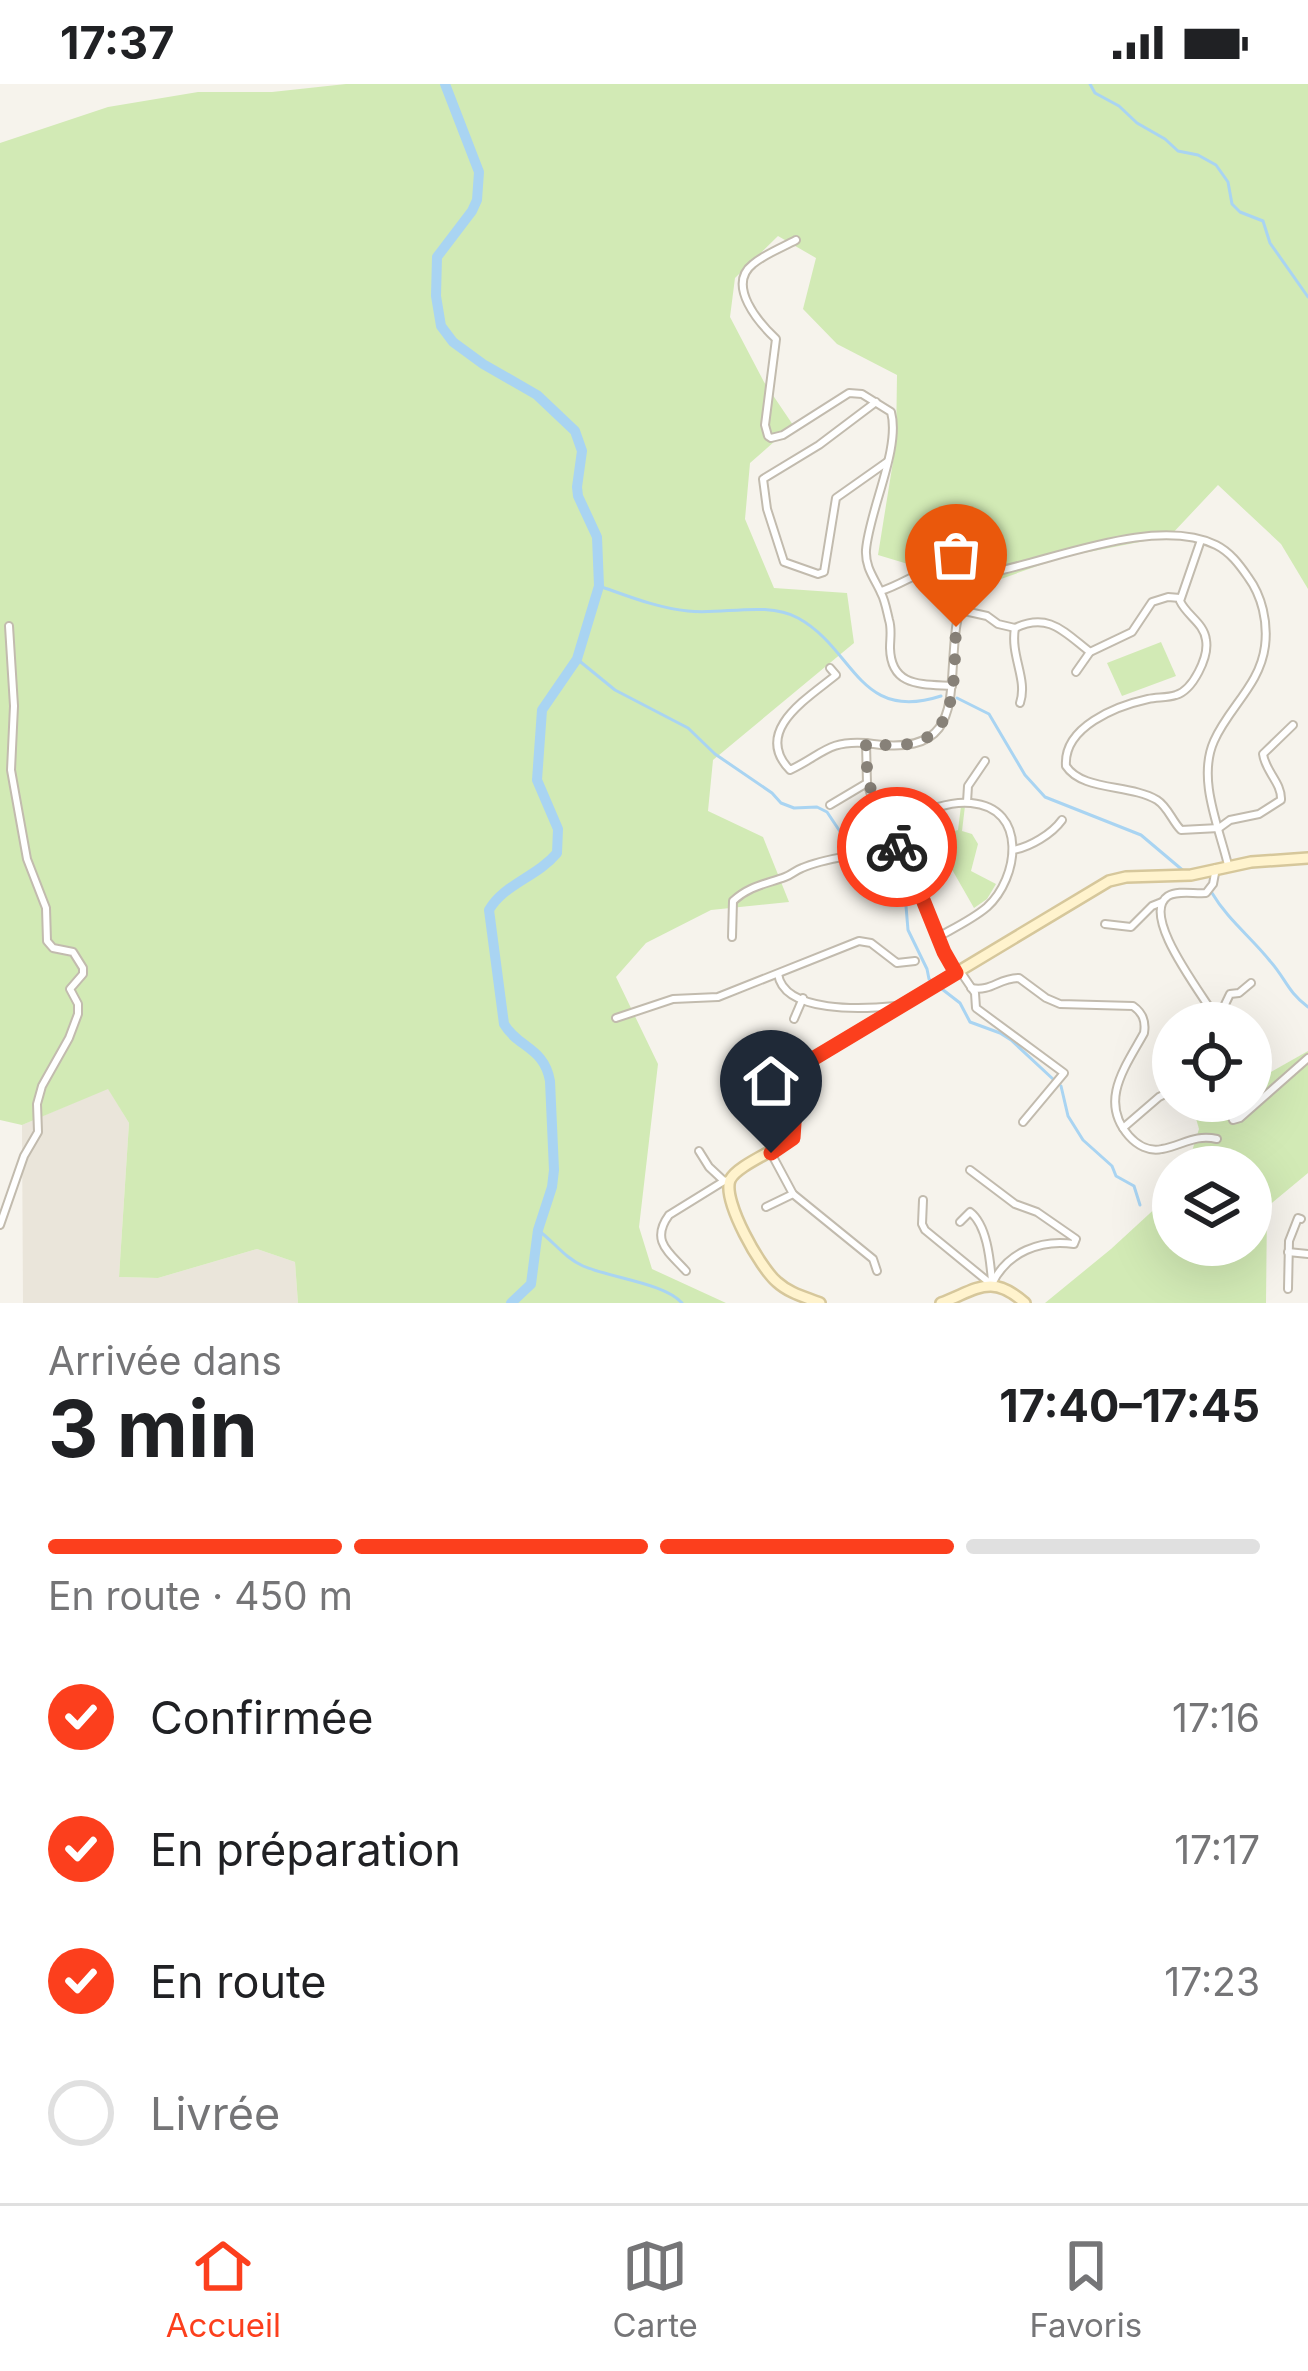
<!DOCTYPE html>
<html lang="fr">
<meta charset="utf-8">
<style>
:root{--surface:#fff;--page:#f2f2f2;--text:#202124;--muted:#757577;--line:#e0e0e0;--accent:#fc3f1d}
body{margin:0;font-family:Inter,sans-serif;background:var(--page);color:var(--text);height:100vh;display:flex;flex-direction:column;font-size:45px;white-space:nowrap}
*{box-sizing:border-box;margin:0}
p{font-size:39px;color:var(--muted)}
.icon{flex:none;width:66px;height:66px;fill:none;stroke:currentColor;stroke-width:2;stroke-linecap:round;stroke-linejoin:round}
.map{position:relative;height:1219px;overflow:hidden}
.panel{display:flex;flex-direction:column;background:var(--surface);flex:1}
.panel>*{flex:none}
.buttons{position:absolute;left:1152px;top:918px;display:grid;gap:24px}
.buttons a{display:grid;place-items:center;width:120px;height:120px;border-radius:50%;background:var(--surface);box-shadow:0 12px 48px #0002;font-size:60px}
.pin{position:absolute;display:grid;place-items:center;width:102px;height:102px;color:#fff;margin:-123px -51px;border-radius:50% 50% 50% 0;rotate:-45deg;box-shadow:0 0 12px #0007}
.pin .icon{rotate:45deg}
.courier{position:absolute;display:grid;place-items:center;width:120px;height:120px;margin:-60px;border:9px solid #fc3f1d;border-radius:50%;background:#fff;color:#222;box-shadow:0 3px 15px #0007}
.headline em{font-style:normal;font-weight:700}
.headline div{display:flex;flex-direction:column-reverse}
.headline{display:flex;align-items:center;justify-content:space-between;height:204px;padding:0 48px}
h1{font-size:78px;font-weight:700;line-height:90px}
.bar{display:grid;grid-template-columns:repeat(4,1fr);gap:18px 12px;align-content:center;height:144px;padding:0 48px}
.bar i{height:15px;border-radius:9px;background:var(--line)}
.bar .active{background:var(--accent)}
.bar p{grid-column:span 4}
ol{padding:0 48px;list-style:none}
li{display:flex;align-items:center;gap:36px;height:132px}
li p{margin-inline-start:auto}
li .icon{padding:12px;border-radius:50%;background:var(--accent);color:#fff;stroke-width:4}
li:last-child{color:var(--muted)}
li i{width:66px;height:66px;border:6px solid var(--line);border-radius:50%}
.status{display:flex;justify-content:space-between;align-items:center;height:84px;padding:0 60px;background:var(--surface);direction:ltr}
.status svg{height:33px;fill:currentColor}
.menu{display:flex;justify-content:space-around;align-items:center;height:168px;border-top:3px solid var(--line);background:var(--surface);font-size:33px;color:var(--muted)}
.menu a{display:grid;justify-items:center;gap:6px}
.menu .active{color:var(--accent)}
.map>svg:first-child{display:block}
.residential{fill:#eae5da}
.green{fill:#d2eab5}
.lines{fill:none;stroke-linecap:round;stroke-linejoin:round}
.stream{stroke:#a9d4f2;stroke-width:3}
.river{stroke:#a9d4f2;stroke-width:10}
.street-casing{stroke:#c2bbae;stroke-width:10}
.secondary-casing{stroke:#d6c79b;stroke-width:14}
.street{stroke:#fff;stroke-width:6}
.secondary{stroke:#fff3cd;stroke-width:9}
.done{stroke:#878178;stroke-width:12;stroke-dasharray:0 21.6}
.route{stroke:#fc3f1d;stroke-width:15}
</style>
<div class="status"><b>17:37</b><svg viewBox="0 0 49 12"><path d="M0 12V9h3v3zM5 12V6h3v6zM10 12V3h3v9zM15 12V0h3v12zM26 1h20v11H26zM47 4h2v5h-2z"/></svg></div>
<div class="map">
<svg width="1308" height="1219" viewBox="0 0 1308 1219">
<rect width="100%" height="100%" fill="#f6f3ec"/>
<polygon class="residential" points="108,1004 129,1039 119,1193 158,1194 257,1165 295,1178 298,1219 23,1219 22,1041"/>
<g class="green">
<polygon points="346,0 1308,0 1308,505 1281,460 1218,401 1170,452 1063,473 981,502 878,471 896,359 897,291 837,260 803,225 816,174 778,152 735,194 730,233 764,298 793,341 750,379 745,435 774,504 847,509 854,559 713,676 708,727 763,753 789,818 711,826 646,859 616,893 658,980 639,1143 652,1185 726,1219 298,1219 295,1178 257,1165 158,1194 119,1193 129,1039 108,1005 22,1041 0,1036 0,59 108,23 198,8 272,8"/>
<polygon points="1161,558 1176,592 1122,612 1107,579"/>
<polygon points="961,722 965,722 962,747 972,750 978,760 971,787 996,800 987,815 974,824 922,733 933,729 944,750 958,746"/>
<polygon points="1308,967 1308,1089 1267,1123 1266,1219 1045,1219 1111,1165 1173,1108 1173,1161 1251,1161 1251,1083 1187,1083 1199,1045 1191,1017 1251,1017 1251,987 1260,994"/>
</g>
<g class="lines">
<g class="stream">
<polyline points="1090,0 1095,9 1119,22 1137,39 1165,55 1178,67 1198,71 1216,81 1228,98 1232,120 1240,128 1263,137 1270,159 1308,213"/>
<path d="M599,502c29,10 58,22 89,25 35,4 78,-10 110,7 57,31 60,105 143,78"/>
<polyline points="577,575 615,606 688,644 715,670 772,709 781,719 794,724 817,723 827,728 847,758 867,763 885,787 894,808 906,822 908,846 927,885 929,895 960,919 970,938 1000,949 1011,956 1054,996"/>
<polyline points="957,614 989,630 1025,691 1045,713 1141,751 1186,789"/>
<path d="M1212,809c16,27 39,44 58,68 16,18 17,30 38,46"/>
<polyline points="1061,1002 1068,1032 1083,1056 1112,1082 1116,1092 1134,1102 1140,1121"/>
<path d="M538,1146c16,12 27,28 45,36 28,12 81,17 99,37"/>
</g>
<path class="river" d="M445,0l34,88 -2,28 -5,11 -35,46 -1,39 5,30 12,16 30,22 54,31 38,36 7,20 -5,36 1,9 19,41 2,49 -22,73 -35,51 -5,70 21,49 -1,24c-20,24 -53,31 -68,57l15,114c14,24 40,23 46,57l4,89 -2,17 -14,43 -7,54 -20,19"/>
<defs>
<g id="street">
<path d="M796,156c-13,7 -31,14 -43,24 -27,21 6,59 23,75l-11,86 3,11 3,2 12,-3 66,-42 13,1 29,18c10,36 -22,99 -25,138 -1,18 9,29 15,43 4,7 6,19 8,27 3,9 1,18 1,28 1,39 31,36 62,38"/>
<polyline points="876,318 819,361 763,395 767,425 784,478 818,490 824,488 836,414 887,378"/>
<path d="M1201,456l-21,61c7,15 24,22 26,39 3,17 -13,50 -30,55 -9,3 -19,2 -28,4 -32,7 -85,28 -82,67 16,25 64,18 91,34 11,7 15,21 24,30l38,-2 11,-8 29,-6 22,-14c1,-17 -16,-29 -18,-46l30,-29"/>
<path d="M881,507c20,-6 39,-21 59,-24 19,-4 34,9 53,5 61,-12 163,-56 223,-27 14,7 23,19 32,32 14,19 20,45 17,69 -5,39 -36,61 -51,95 -17,38 5,86 14,124"/>
<path d="M960,526l27,6 11,8 17,4c34,-16 49,4 75,24"/>
<path d="M1015,544c-5,28 13,51 5,75"/>
<path d="M830,584l6,7c-28,23 -84,56 -46,95 32,-15 38,-30 76,-27"/>
<polyline points="1076,588 1090,568 1132,548 1152,518 1168,513 1180,514"/>
<polyline points="967,718 968,702 985,677"/>
<polyline points="830,721 867,699"/>
<path d="M889,743c25,-10 54,-27 82,-24 57,5 48,75 16,104 -14,12 -33,21 -49,30"/>
<path d="M1013,766c17,-3 39,-16 49,-30"/>
<path d="M1216,784l-3,16 -7,9c-12,1 -28,-3 -38,3 -30,20 40,105 51,127"/>
<polyline points="1105,840 1131,843 1152,822 1162,818"/>
<path d="M732,853l1,-36c16,-15 33,-17 52,-24 8,-3 9,-6 17,-9 29,-13 63,-11 93,-25"/>
<polyline points="960,887 975,909 976,924 1064,989 1023,1038"/>
<path d="M956,889l-12,-21 -29,-71 -40,-75 -8,-23 -1,-40c100,16 81,-47 90,-115 2,-18 11,-36 18,-54"/>
<path d="M778,890c6,40 87,35 118,32"/>
<path d="M971,904c21,4 27,-10 48,-10l27,20 14,6 73,2c10,7 13,15 11,27 -18,33 -46,68 -15,103 8,9 20,16 33,13 21,-4 33,-15 55,-10"/>
<polyline points="616,934 673,915 718,913 859,857 871,859 897,879 915,877"/>
<polyline points="794,935 803,914"/>
<polyline points="1218,935 1230,910 1239,909 1251,899"/>
<polyline points="1214,1017 1229,1027 1233,1036 1240,1034 1308,974"/>
<polyline points="1123,1044 1159,1013 1173,1006"/>
<polyline points="699,1067 709,1083 724,1097"/>
<polyline points="771,1069 793,1110 873,1175 877,1187"/>
<path d="M970,1086l45,34 22,8 39,27 -2,5c-33,-5 -67,8 -82,40"/>
<polyline points="923,1116 922,1140 925,1146 991,1200"/>
<polyline points="766,1123 793,1110"/>
<path d="M960,1138l10,-10c17,13 20,47 22,69"/>
<polyline points="0,1141 24,1072 38,1048 37,1020 42,1002 69,954 78,930 78,920 70,905 83,890 83,884 73,868 53,864 47,857 46,824 27,775 11,686 14,622 9,542"/>
<polyline points="1288,1168 1308,1170"/>
<path d="M686,1187c-17,-19 -36,-30 -17,-56l55,-34 6,-1"/>
<polyline points="1288,1205 1289,1157 1298,1134 1301,1135"/>
</g>
<g id="secondary">
<path d="M820,1219c-15,-6 -31,-10 -43,-21 -16,-13 -55,-81 -47,-102 7,-15 48,-30 63,-43l4,-58 9,-16 303,-182 17,-4 65,-2 60,-13 57,-4"/>
<path d="M941,1219c37,-14 50,-30 84,0"/>
</g>
</defs>
<use href="#street" class="street-casing"/>
<use href="#secondary" class="secondary-casing"/>
<use href="#street" class="street"/>
<use href="#secondary" class="secondary"/>
</g>
<g class="lines">
<path class="done" d="M897,763c-21,-43 -31,-53 -31,-104 94,15 87,-46 90,-116"/>
<polyline class="route" points="771,1069 793,1054 797,994 806,979 956,889 944,868 915,796 897,763"/>
</g>
</svg>
<div class="buttons">
<a><svg class="icon" aria-label="locate" viewBox="0 0 24 24"><circle cx="12" cy="12" r="6"/><path d="M12 2v4M12 18v4M2 12h4M18 12h4"/></svg></a>
<a><svg class="icon" aria-label="layers" viewBox="0 0 24 24"><path d="M12 4l9 5-9 5-9-5zM3 14l9 5 9-5"/></svg></a>
</div>
<div class="pin" style="left:956px;top:543px;background:#ea580c"><svg class="icon" aria-label="bag" viewBox="0 0 24 24"><path d="M5 8h14l-1 12H6zM9 8a3 3 0 0 1 6 0"/></svg></div>
<div class="pin" style="left:771px;top:1069px;background:#1f2937"><svg class="icon" aria-label="home" viewBox="0 0 24 24"><path d="M3 11l9-7 9 7M6 9v11h12V9"/></svg></div>
<div class="courier" style="left:897px;top:763px"><svg class="icon" aria-label="bike" viewBox="0 0 24 24"><circle cx="6" cy="16" r="4"/><circle cx="18" cy="16" r="4"/><path d="M6 16l4-8h5l3 8M10 8l3 8H6M13 5h3"/></svg></div>
</div>
<section class="panel">
<div class="headline"><div><h1>3 min</h1><p>Arrivée dans</p></div><em>17:40–17:45</em></div>
<div class="bar"><i class="active"></i><i class="active"></i><i class="active"></i><i></i><p>En route · 450 m</p></div>
<ol>
<li><svg class="icon" aria-label="check" viewBox="0 0 24 24"><path d="M5 12l5 5 9-10"/></svg>Confirmée<p>17:16</p></li>
<li><svg class="icon" aria-label="check" viewBox="0 0 24 24"><path d="M5 12l5 5 9-10"/></svg>En préparation<p>17:17</p></li>
<li><svg class="icon" aria-label="check" viewBox="0 0 24 24"><path d="M5 12l5 5 9-10"/></svg>En route<p>17:23</p></li>
<li><i></i>Livrée</li>
</ol>
</section>
<nav class="menu">
<a class="active"><svg class="icon" aria-label="home" viewBox="0 0 24 24"><path d="M3 11l9-7 9 7M6 9v11h12V9"/></svg>Accueil</a>
<a><svg class="icon" aria-label="map" viewBox="0 0 24 24"><path d="M3 6l6-2 6 2 6-2v14l-6 2-6-2-6 2zM9 4v14M15 6v14"/></svg>Carte</a>
<a><svg class="icon" aria-label="saved" viewBox="0 0 24 24"><path d="M7 4h10v16l-5-4-5 4z"/></svg>Favoris</a>
</nav>
